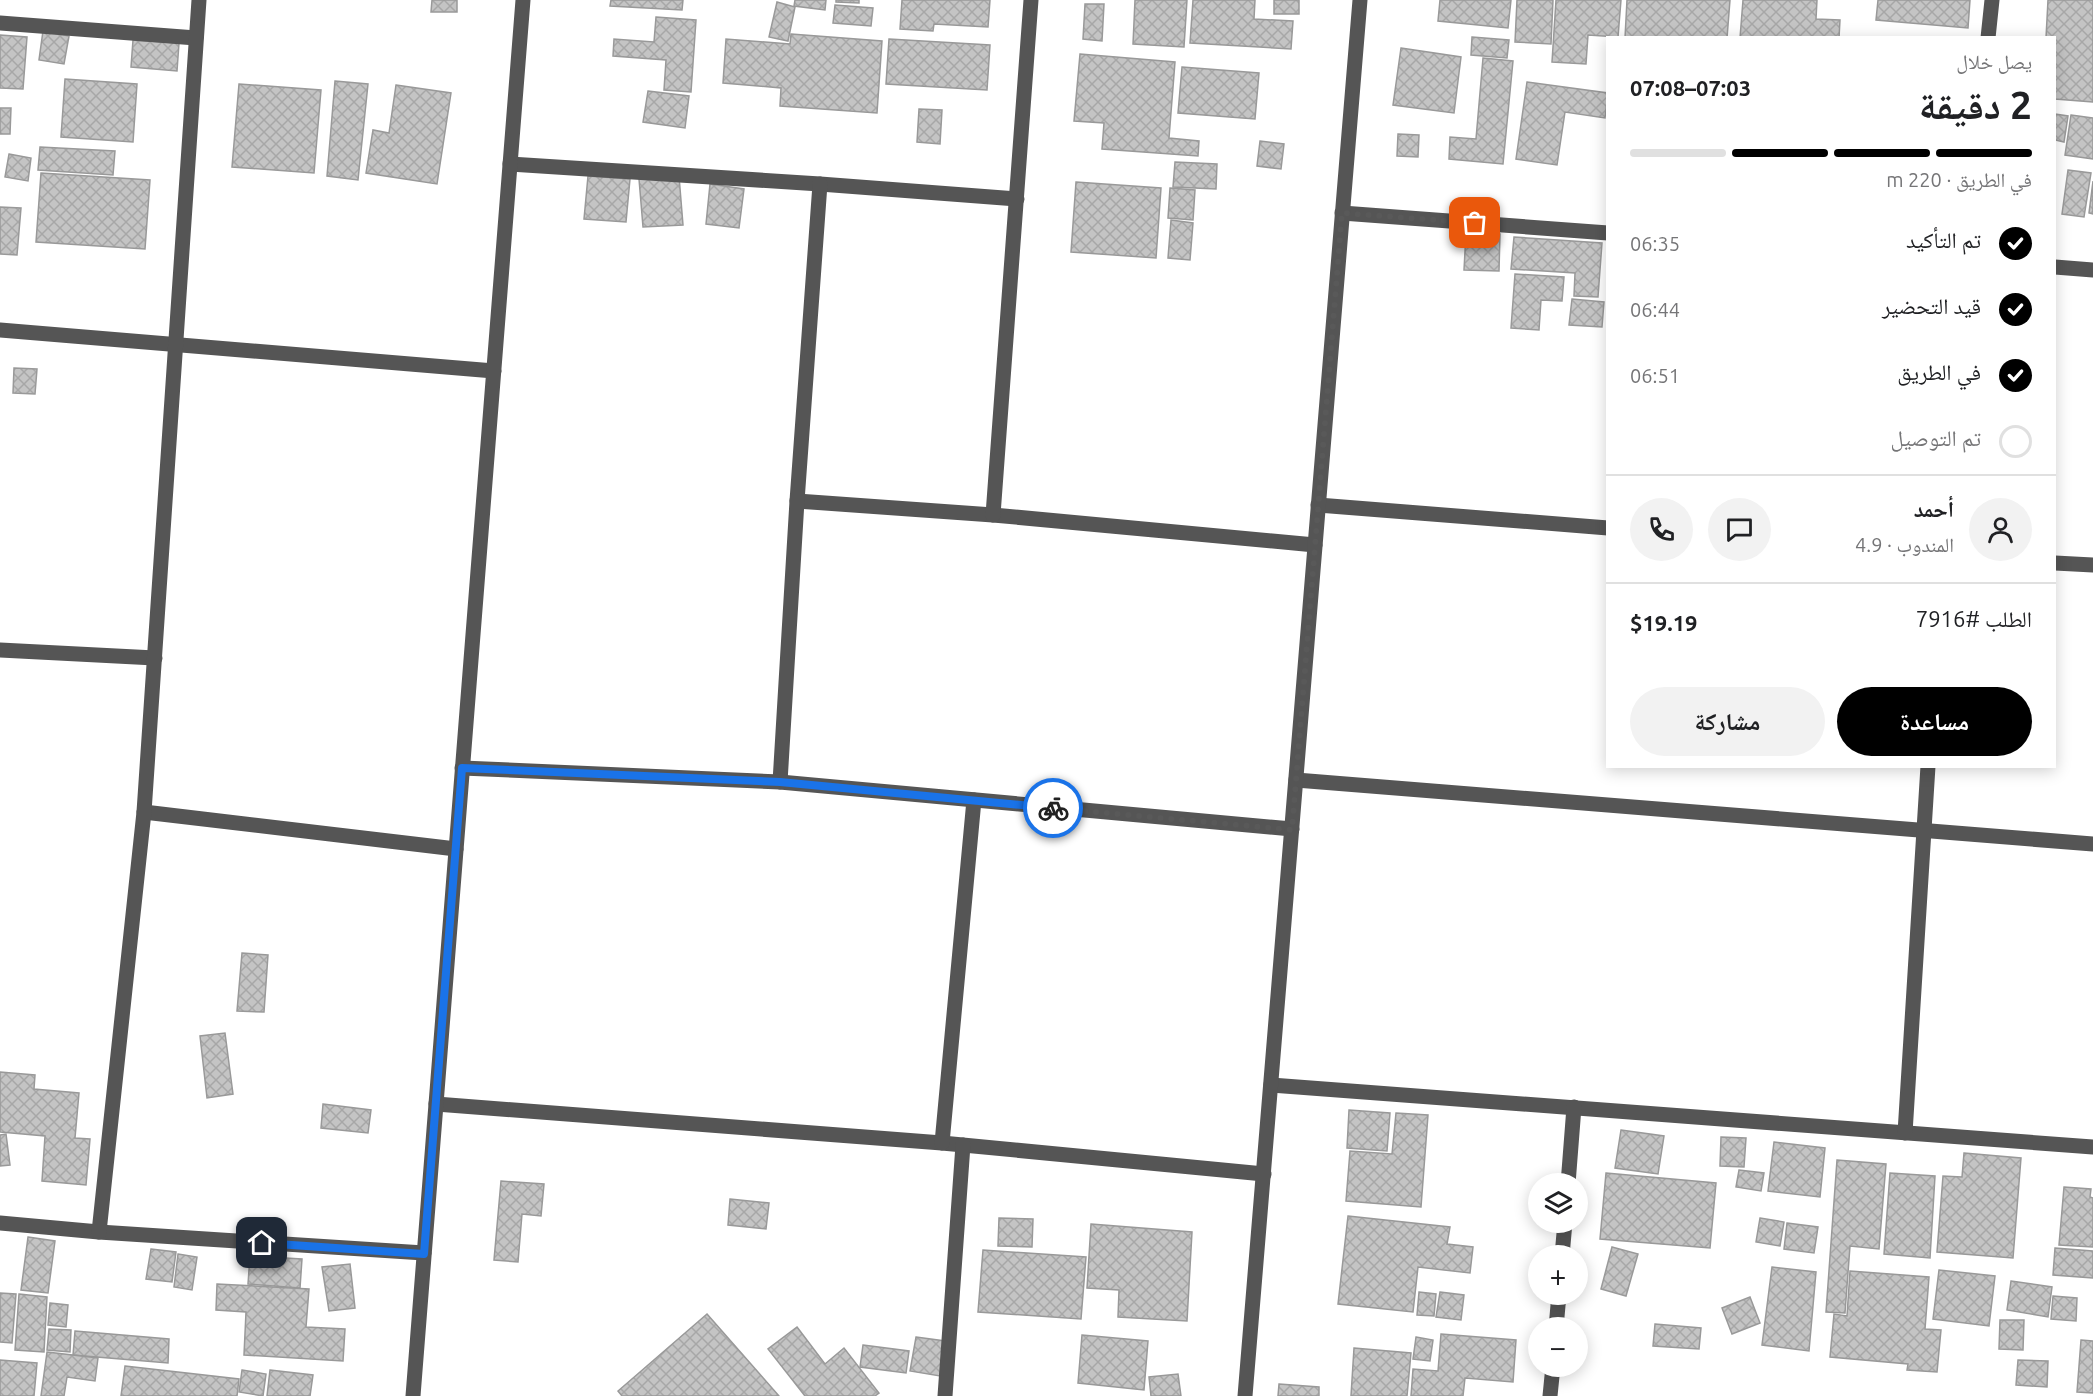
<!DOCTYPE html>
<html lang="ar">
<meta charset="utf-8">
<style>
:root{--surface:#fff;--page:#f2f2f2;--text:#202124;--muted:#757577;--line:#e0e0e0;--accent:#000}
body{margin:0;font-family:Ubuntu,"Noto Naskh Arabic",sans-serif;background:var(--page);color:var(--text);direction:rtl;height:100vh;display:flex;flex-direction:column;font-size:22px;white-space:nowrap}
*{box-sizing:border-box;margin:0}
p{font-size:20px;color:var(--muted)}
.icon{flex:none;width:33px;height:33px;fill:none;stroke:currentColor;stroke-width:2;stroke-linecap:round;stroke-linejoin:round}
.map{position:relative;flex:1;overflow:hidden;direction:ltr}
.sheet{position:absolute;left:1606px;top:36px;width:450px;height:732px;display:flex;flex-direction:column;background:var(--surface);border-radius:0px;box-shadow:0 3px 15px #0003;direction:rtl}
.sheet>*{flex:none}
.controls{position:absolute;left:1528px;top:1173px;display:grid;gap:12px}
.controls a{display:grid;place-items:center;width:60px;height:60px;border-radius:50%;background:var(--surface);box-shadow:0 3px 15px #0003;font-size:30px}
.pin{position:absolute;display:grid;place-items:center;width:51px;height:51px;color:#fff;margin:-26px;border-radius:12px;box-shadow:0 3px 9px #0006}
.courier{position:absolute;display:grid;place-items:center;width:60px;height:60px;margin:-30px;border:4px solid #1a73e8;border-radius:50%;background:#fff;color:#222;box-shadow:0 2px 8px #0007}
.head em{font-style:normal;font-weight:700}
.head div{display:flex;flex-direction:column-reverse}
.head{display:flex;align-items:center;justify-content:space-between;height:102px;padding:0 24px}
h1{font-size:39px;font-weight:700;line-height:45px}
.bar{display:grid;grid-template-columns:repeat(4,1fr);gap:9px 6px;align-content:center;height:72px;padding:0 24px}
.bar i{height:8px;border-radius:4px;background:var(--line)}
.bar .current{background:var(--accent)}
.bar p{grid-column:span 4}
.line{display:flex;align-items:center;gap:15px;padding:0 24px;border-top:2px solid var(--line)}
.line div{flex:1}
.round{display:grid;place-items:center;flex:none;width:63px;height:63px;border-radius:32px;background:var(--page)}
ol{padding:0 24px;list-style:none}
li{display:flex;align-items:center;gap:18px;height:66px}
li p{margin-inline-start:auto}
li .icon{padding:6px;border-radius:50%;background:var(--accent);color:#fff;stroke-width:4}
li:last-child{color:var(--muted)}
li i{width:33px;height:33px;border:3px solid var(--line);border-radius:50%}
.primary-button{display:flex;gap:12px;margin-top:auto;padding:12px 24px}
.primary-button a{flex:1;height:69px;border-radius:36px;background:var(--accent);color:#fff;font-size:24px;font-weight:700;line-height:69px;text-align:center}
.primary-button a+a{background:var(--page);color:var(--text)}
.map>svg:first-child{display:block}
.building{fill:url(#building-cross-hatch);stroke:#999;stroke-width:1.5}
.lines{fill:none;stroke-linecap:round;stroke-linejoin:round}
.minor{stroke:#555;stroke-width:15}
.done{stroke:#595959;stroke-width:6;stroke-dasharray:0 10.8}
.route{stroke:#1a73e8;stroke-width:8}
</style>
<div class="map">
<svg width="2093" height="1396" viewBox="0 0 2093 1396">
<defs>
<pattern id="building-cross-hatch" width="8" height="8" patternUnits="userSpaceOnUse" patternTransform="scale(1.5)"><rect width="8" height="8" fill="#c4c4c4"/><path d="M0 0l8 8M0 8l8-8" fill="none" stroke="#a7a7a7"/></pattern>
</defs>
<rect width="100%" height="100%" fill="#fff"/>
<g class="building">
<polygon points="432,0 457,0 457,12 431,12"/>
<polygon points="611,0 683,0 682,10 610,6"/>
<polygon points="795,0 826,0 825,10 794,6"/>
<polygon points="836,0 859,0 859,3 836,2"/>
<polygon points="902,0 990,0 988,27 934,24 933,31 900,29"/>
<polygon points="1135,0 1187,0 1184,47 1133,44"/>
<polygon points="1193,0 1255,0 1254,19 1293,21 1291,49 1190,43"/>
<rect x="1274" y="0" width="25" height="14"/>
<polygon points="1440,0 1511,0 1508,28 1438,21"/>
<polygon points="1517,0 1553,0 1551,44 1515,42"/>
<polygon points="1556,0 1621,0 1618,37 1588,35 1586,64 1552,62"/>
<polygon points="1627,0 1730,0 1727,38 1625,38"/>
<polygon points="1743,0 1817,0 1816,19 1840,20 1839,38 1740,38"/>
<polygon points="1878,0 1970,0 1968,28 1876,20"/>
<polygon points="2048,0 2093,0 2093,102 2055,99 2055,38 2046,38"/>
<polygon points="777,2 795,7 788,41 769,37"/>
<polygon points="1085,4 1104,4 1102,41 1083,39"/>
<polygon points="835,5 873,8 871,26 833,23"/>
<polygon points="656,17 696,20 691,92 664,90 666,60 613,56 614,39 654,42"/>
<polygon points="43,31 69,36 64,64 39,60"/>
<polygon points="791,34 882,41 877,113 780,106 781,88 723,83 726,39 790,44"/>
<polygon points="0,35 27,37 23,89 0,88"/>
<polygon points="1472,37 1509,40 1507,58 1471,55"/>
<polygon points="889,39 990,45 987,90 886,84"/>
<polygon points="133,40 179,43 177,71 131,67"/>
<polygon points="1401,48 1461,57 1454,113 1393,105"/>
<polygon points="1080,54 1175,62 1169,138 1199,141 1198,156 1102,149 1104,123 1074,121"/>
<polygon points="1483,58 1513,61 1503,164 1449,159 1450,137 1476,139"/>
<polygon points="1182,67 1259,73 1255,119 1178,113"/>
<polygon points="65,79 137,84 133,142 61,137"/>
<polygon points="335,81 368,84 358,180 327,176"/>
<polygon points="1527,82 1608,93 1605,118 1565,112 1557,165 1516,159"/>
<polygon points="239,84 321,90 314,173 232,167"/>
<polygon points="396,85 451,93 437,184 366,173 373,130 389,133"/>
<polygon points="648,91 689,96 685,128 643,122"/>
<polygon points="0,108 11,108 10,134 0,134"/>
<polygon points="919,109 942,110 940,144 917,142"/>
<polygon points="2055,114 2068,116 2064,142 2055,140"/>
<polygon points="2071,115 2093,118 2093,159 2065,155"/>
<polygon points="1398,134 1419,135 1418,157 1397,156"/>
<polygon points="1260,141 1284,144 1281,169 1257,166"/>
<polygon points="40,147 115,151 113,175 38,170"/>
<polygon points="9,154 31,158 28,181 5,177"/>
<polygon points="1175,162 1217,164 1216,189 1173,187"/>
<polygon points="2068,170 2091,173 2084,217 2062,214"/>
<polygon points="41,173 150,180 145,249 36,242"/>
<polygon points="588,176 630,179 626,222 584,219"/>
<polygon points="679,176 683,225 643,227 639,179"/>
<polygon points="2093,181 2093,214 2089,213"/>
<polygon points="1076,182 1161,188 1156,258 1071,252"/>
<polygon points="710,184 744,189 739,228 706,224"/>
<polygon points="1170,188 1195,190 1193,220 1168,218"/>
<polygon points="0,207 21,208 17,255 0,254"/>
<polygon points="1171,220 1193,223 1190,260 1168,258"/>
<polygon points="1466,233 1500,234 1499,271 1464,270"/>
<polygon points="1514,237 1602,243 1598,297 1574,296 1575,273 1511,269"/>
<polygon points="1515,274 1564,277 1562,301 1541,300 1539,330 1511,328"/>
<polygon points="1572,299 1604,302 1602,327 1569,325"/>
<polygon points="14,368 37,369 35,394 13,393"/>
<polygon points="242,953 268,955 264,1012 237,1011"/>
<polygon points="225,1033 233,1094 207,1098 200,1036"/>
<polygon points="0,1072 35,1075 34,1089 79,1093 75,1138 90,1139 86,1185 42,1181 45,1136 0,1132"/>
<polygon points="323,1104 371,1110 368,1133 321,1128"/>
<polygon points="1349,1110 1390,1113 1387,1151 1347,1148"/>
<polygon points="1396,1113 1428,1115 1421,1207 1346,1201 1350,1151 1392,1154"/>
<polygon points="1621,1130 1664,1136 1658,1174 1615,1168"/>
<polygon points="6,1134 10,1165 0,1166 0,1135"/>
<polygon points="1721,1137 1746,1138 1744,1167 1720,1166"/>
<polygon points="1774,1142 1825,1148 1820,1197 1768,1191"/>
<polygon points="1964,1153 2021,1158 2013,1258 1937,1252 1943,1176 1962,1177"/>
<polygon points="1837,1160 1886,1164 1879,1249 1850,1246 1845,1313 1826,1312"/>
<polygon points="1739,1170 1764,1173 1761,1191 1736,1187"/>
<polygon points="1606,1173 1716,1183 1710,1248 1600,1239"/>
<polygon points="1890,1173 1935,1176 1930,1258 1884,1254"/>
<polygon points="501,1181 544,1184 541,1216 522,1214 518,1262 494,1260"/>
<polygon points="2064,1187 2091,1189 2090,1197 2093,1198 2093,1247 2059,1245"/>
<polygon points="730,1199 769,1203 766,1229 728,1225"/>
<polygon points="1348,1216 1450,1227 1447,1244 1473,1247 1470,1273 1418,1267 1413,1312 1338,1304"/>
<polygon points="999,1218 1033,1219 1032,1247 998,1246"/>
<polygon points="1760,1218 1784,1222 1780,1246 1756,1242"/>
<polygon points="1787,1223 1818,1227 1814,1253 1784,1249"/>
<polygon points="1091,1224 1192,1232 1187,1321 1118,1317 1119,1290 1087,1288"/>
<polygon points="28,1237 55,1241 48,1293 21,1290"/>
<polygon points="1612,1247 1638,1254 1626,1296 1601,1289"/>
<polygon points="2055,1248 2093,1251 2093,1278 2053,1275"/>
<polygon points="151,1249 176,1252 172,1282 146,1279"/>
<polygon points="983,1250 1086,1257 1081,1319 978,1312"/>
<polygon points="178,1254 197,1257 192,1290 174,1287"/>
<polygon points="250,1256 302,1259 300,1288 248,1284"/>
<polygon points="350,1264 355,1308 329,1311 322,1267"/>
<polygon points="1772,1267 1816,1272 1809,1351 1762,1345"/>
<polygon points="1939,1270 1995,1276 1989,1326 1933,1319"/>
<polygon points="1850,1271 1929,1277 1925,1329 1941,1330 1937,1372 1907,1370 1908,1364 1830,1357 1834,1314 1847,1316"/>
<polygon points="2011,1281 2052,1287 2048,1317 2007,1310"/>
<polygon points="217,1284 309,1289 306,1327 345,1329 343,1361 244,1355 246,1312 216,1310"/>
<polygon points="1419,1292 1436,1294 1434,1316 1417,1315"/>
<polygon points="1440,1292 1464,1295 1461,1320 1436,1317"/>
<polygon points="0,1293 16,1294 12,1343 0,1342"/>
<polygon points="19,1294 47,1297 44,1352 15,1350"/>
<polygon points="2053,1296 2077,1298 2076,1321 2051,1319"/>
<polygon points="1750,1297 1760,1323 1732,1334 1722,1308"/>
<polygon points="50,1303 68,1305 66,1327 48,1325"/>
<polygon points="707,1314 779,1396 622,1396 618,1391"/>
<polygon points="2000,1320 2024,1320 2023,1350 1999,1349"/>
<polygon points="1655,1324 1701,1328 1699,1349 1653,1346"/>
<polygon points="797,1327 825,1364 844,1348 879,1393 875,1396 805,1396 768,1349"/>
<polygon points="49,1329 71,1330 70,1352 47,1350"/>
<polygon points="75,1331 169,1339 168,1363 73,1355"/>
<polygon points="1441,1334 1516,1340 1513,1382 1465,1378 1463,1396 1411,1396 1413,1369 1438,1371"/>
<polygon points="1082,1335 1148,1341 1144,1390 1078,1383"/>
<polygon points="916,1337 945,1341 940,1376 910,1371"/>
<polygon points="1416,1337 1433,1340 1430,1361 1413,1359"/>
<polygon points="2081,1340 2093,1341 2093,1393 2077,1392"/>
<polygon points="863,1345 909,1351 906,1373 860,1367"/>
<polygon points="1354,1348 1411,1353 1407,1396 1351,1396"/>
<polygon points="47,1352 98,1358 95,1381 67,1377 64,1396 41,1396"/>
<polygon points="0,1360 37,1363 34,1396 0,1396"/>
<polygon points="2018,1360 2048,1361 2047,1387 2016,1385"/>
<polygon points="125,1366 239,1379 237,1396 121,1396"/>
<polygon points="242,1370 266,1374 263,1396 239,1392"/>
<polygon points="270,1370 313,1375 310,1396 267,1396"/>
<polygon points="1178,1374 1181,1396 1151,1396 1149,1377"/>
<polygon points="1279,1384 1319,1387 1319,1396 1278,1396"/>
</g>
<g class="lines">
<g class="minor">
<polyline points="0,23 196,38"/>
<polyline points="1988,38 1992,0"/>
<polyline points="510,164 820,184 1017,199"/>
<polyline points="1342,213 1608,233"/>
<polyline points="2055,267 2093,270"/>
<polyline points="0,330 494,371"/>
<polyline points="797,501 993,515 1315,545"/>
<polyline points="1318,505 1608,528"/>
<polyline points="993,515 1031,0"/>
<polyline points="2055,563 2093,565"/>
<polyline points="0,650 155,658"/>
<polyline points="462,768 780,782 1292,829"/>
<polyline points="1296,780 2093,844"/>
<polyline points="780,782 797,501 820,184"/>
<polyline points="144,812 456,849"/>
<polyline points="1271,1085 2093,1147"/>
<polyline points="436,1104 942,1143 1264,1174"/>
<polyline points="1905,1133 1928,766"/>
<polyline points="942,1143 974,800"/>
<polyline points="1568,1184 1574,1107"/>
<polyline points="0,1223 99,1232 424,1253"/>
<polyline points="99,1232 144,812 199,0"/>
<polyline points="1562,1256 1565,1222"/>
<polyline points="1556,1328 1559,1294"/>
<polyline points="413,1396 523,0"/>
<polyline points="945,1396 963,1145"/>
<polyline points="1245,1396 1360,0"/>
<polyline points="1550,1396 1553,1366"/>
</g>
</g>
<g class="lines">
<polyline class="done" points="1053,808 1292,830 1342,213 1475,223"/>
<polyline class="route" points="262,1243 424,1254 462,768 780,782 1053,808"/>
</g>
</svg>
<div class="controls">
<a><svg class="icon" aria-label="layers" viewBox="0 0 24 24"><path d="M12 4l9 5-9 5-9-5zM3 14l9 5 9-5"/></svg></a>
<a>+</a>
<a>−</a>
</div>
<div class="pin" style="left:1475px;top:223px;background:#ea580c"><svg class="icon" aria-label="bag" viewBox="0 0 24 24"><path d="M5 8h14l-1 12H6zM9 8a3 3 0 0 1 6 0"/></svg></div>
<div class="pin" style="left:262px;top:1243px;background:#1f2937"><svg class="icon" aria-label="home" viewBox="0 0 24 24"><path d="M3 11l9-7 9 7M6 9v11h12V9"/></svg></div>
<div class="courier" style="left:1053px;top:808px"><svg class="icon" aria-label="bike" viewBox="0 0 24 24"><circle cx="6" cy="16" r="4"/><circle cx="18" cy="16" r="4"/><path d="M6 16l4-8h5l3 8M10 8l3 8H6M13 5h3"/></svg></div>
<section class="sheet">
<div class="head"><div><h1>2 دقيقة</h1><p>يصل خلال</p></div><em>07:03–07:08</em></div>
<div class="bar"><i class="current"></i><i class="current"></i><i class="current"></i><i></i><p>في الطريق · 220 m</p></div>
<ol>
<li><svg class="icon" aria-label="check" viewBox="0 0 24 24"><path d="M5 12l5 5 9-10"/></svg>تم التأكيد<p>06:35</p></li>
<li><svg class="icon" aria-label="check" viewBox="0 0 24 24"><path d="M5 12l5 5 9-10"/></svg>قيد التحضير<p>06:44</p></li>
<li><svg class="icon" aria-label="check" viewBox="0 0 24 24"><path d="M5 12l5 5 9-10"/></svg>في الطريق<p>06:51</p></li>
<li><i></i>تم التوصيل</li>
</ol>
<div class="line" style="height:108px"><a class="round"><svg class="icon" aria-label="person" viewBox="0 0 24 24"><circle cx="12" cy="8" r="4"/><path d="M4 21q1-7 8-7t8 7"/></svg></a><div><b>أحمد</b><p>المندوب · 4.9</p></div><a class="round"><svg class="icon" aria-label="chat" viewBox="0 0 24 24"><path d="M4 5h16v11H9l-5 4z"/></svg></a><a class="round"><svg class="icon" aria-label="phone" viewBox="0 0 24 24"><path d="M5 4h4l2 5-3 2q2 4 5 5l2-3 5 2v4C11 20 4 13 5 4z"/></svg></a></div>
<div class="line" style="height:78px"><div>الطلب #7916</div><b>$19.19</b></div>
<div class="primary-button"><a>مساعدة</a><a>مشاركة</a></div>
</section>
</div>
